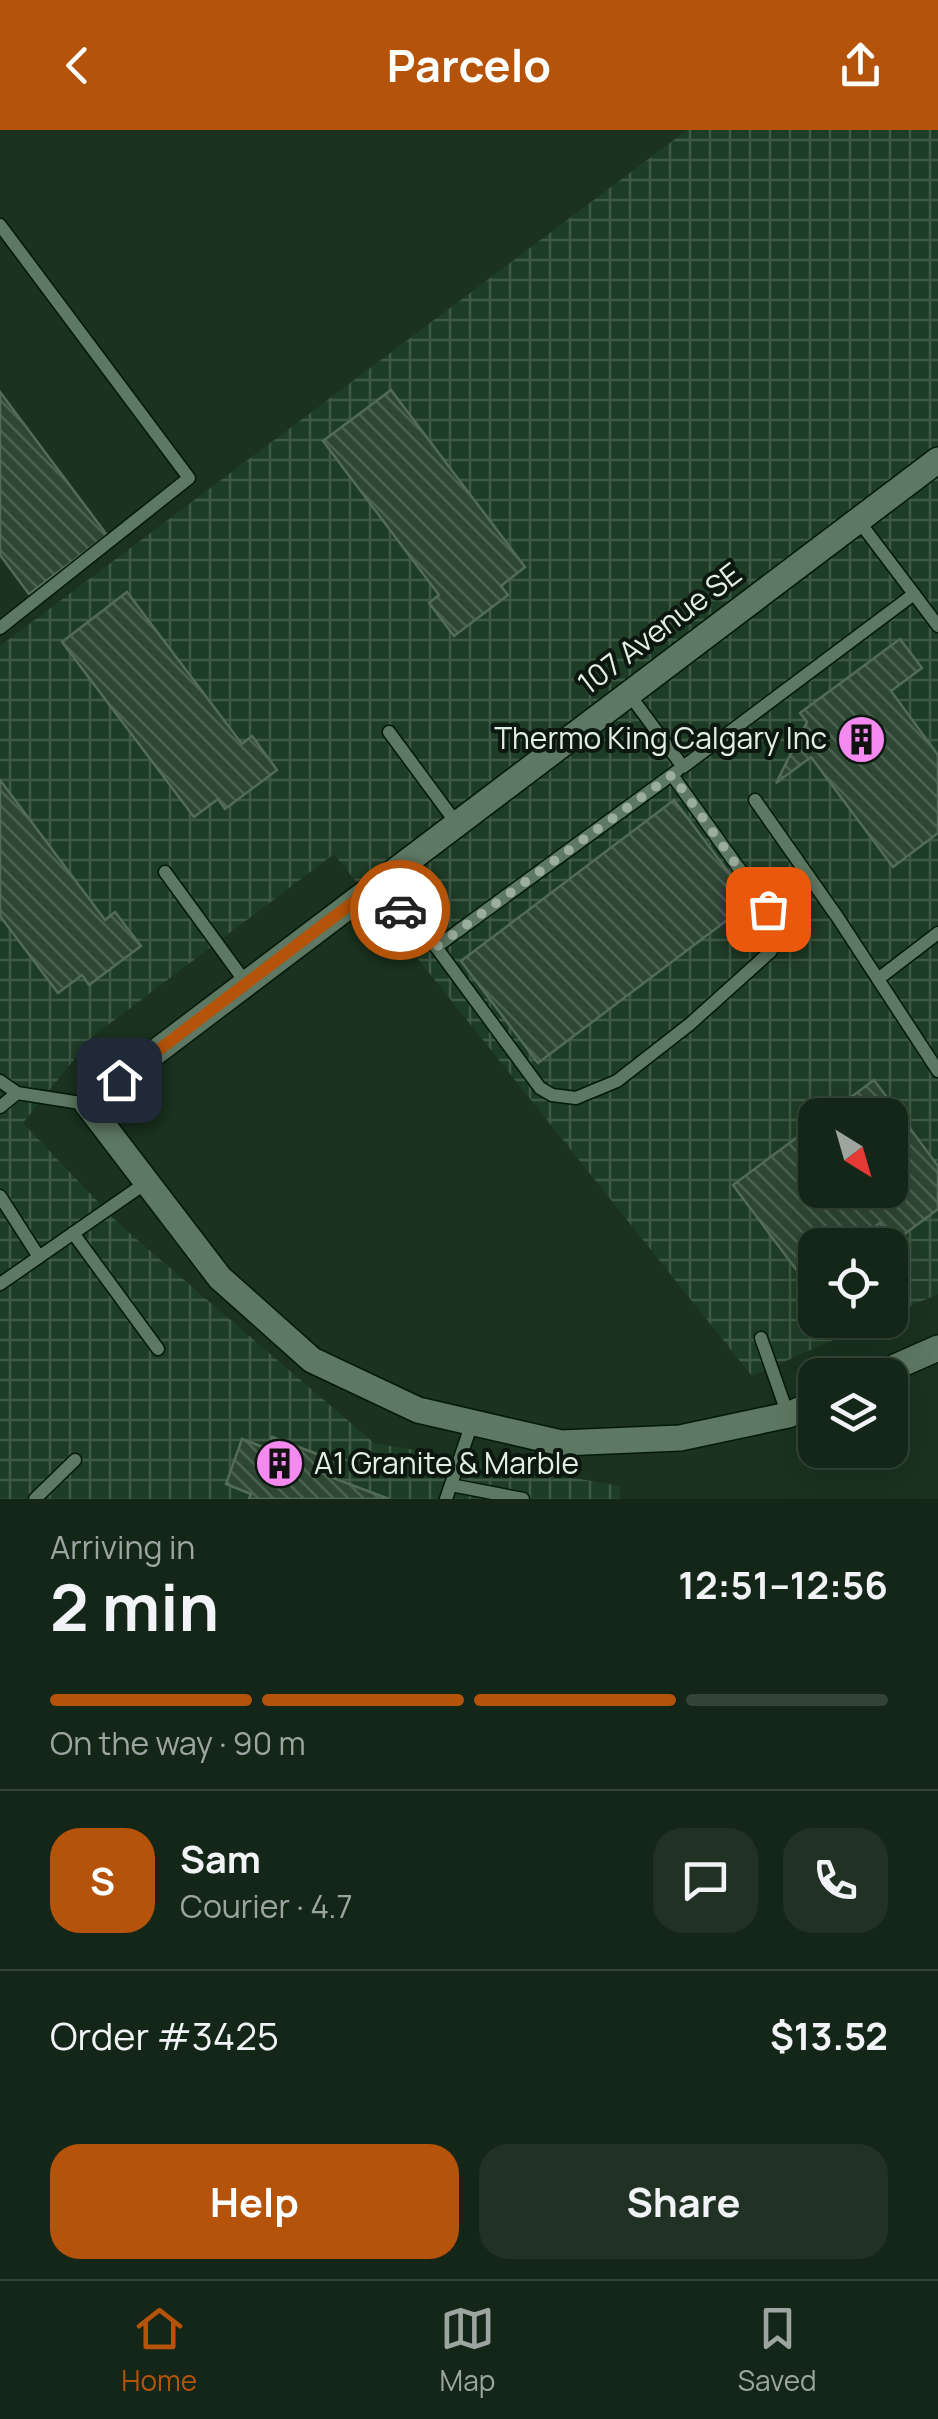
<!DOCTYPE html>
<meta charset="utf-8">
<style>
:root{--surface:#142617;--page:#213224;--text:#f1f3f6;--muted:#9da5a1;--line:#334336;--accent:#b45309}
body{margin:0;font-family:Manrope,sans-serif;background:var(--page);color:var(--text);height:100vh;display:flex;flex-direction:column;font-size:38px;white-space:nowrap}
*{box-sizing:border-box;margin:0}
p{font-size:32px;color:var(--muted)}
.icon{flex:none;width:55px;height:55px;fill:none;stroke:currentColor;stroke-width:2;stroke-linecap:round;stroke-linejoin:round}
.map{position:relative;height:1369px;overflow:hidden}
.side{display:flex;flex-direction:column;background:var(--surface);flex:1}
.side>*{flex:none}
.needle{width:65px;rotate:143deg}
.tools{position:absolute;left:798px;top:968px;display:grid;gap:20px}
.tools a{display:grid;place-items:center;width:110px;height:110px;border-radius:20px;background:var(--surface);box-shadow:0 10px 40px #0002,0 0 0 2px var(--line);font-size:50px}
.pin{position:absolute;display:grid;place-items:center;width:85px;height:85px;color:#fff;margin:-42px;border-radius:20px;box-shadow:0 5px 15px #0006}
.courier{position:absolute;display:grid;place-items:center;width:100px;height:100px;margin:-50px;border:8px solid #b45309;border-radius:50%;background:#fff;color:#222;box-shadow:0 2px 12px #0007}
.headline em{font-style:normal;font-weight:700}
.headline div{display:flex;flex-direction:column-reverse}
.headline{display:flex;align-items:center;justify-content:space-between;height:170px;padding:0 50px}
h1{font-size:65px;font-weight:700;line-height:75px}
.bar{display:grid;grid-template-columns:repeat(4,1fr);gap:15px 10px;align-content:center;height:120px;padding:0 50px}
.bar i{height:12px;border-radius:8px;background:var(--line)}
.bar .current{background:var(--accent)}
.bar p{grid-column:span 4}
.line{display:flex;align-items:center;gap:25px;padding:0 50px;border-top:2px solid var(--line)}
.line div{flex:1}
.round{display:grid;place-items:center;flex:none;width:105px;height:105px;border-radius:30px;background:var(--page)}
.primary-button{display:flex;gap:20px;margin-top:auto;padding:20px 50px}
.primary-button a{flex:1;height:115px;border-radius:30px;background:var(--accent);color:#fff;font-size:40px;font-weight:700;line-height:115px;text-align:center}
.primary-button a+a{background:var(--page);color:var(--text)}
header{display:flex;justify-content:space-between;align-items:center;height:130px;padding:0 50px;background:var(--accent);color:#fff;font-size:45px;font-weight:700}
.dock{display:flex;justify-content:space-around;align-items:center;height:140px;border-top:2px solid var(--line);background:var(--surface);font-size:28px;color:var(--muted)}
.dock a{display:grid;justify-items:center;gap:5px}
.dock .current{color:var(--accent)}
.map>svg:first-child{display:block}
.industrial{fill:url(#industrial-grid);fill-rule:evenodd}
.building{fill:url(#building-back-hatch);stroke:#526c57;stroke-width:2.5}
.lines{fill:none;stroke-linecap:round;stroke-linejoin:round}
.lane-casing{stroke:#031909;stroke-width:15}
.street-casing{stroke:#031909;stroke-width:28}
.lane{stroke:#5e7963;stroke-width:12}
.street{stroke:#5e7963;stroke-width:25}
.done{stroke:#9bae9e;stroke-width:10;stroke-dasharray:0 18}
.route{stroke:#b45309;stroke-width:12}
.labels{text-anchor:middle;stroke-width:8;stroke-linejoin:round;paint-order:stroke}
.street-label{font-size:30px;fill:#e1f0e3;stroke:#0c170f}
.poi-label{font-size:30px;fill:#e1f0e3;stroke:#0c170f;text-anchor:end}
</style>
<header><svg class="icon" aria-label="back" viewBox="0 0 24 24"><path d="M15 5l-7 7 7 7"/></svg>Parcelo<svg class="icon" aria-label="share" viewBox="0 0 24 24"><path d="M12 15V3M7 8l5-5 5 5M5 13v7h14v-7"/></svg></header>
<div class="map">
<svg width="938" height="1369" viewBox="0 0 938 1369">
<defs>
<pattern id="industrial-grid" width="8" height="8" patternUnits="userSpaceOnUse" patternTransform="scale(2.5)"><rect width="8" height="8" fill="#1e3d26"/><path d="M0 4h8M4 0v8" fill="none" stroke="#3e5945"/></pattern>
<pattern id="building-back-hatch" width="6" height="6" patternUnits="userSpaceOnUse" patternTransform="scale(2.5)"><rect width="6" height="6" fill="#2e4733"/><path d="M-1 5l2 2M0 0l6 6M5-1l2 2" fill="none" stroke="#4c6250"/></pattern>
</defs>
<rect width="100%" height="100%" fill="#1a321f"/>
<path class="industrial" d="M687,0h251v1164l-48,21v-70h-75v75h64l-127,56 -418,-522 -242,183 -69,86 97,102 254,218 246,43v13h-620v-853zM815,985h75v75h-75z"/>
<g class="building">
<polygon points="391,260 525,437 501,456 508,465 454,506 429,473 439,465 323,311"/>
<polygon points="0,262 107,405 29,464 0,425"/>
<polygon points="127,462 242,614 252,606 277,640 225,679 218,669 194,687 62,512"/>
<polygon points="900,509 922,538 891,561 938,625 938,703 893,737 811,627 776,653 807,592 800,583"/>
<polygon points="0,650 105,790 115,782 141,816 89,855 82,845 58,863 0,786"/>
<polygon points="674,670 751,772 538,933 461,831"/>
<polygon points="874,950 938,1036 938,1079 894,1112 880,1093 851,1115 815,1115 815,1142 804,1150 733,1055 815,994 815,1060 890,1060 890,985 827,985"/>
<polygon points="272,1307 328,1328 324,1340 334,1343 333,1348 389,1369 249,1369 251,1364 226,1354 242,1309 268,1319"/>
</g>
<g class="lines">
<defs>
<g id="lane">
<polyline points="0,95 189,348 0,498"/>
<polyline points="914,464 938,496"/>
<polyline points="629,564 683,637 914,464 858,390"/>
<polyline points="389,602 457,694"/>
<polyline points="755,670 838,788 938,941"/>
<polyline points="165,742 246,853"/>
<polyline points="376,755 436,817 677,641"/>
<polyline points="436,817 540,958 552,965 576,968 617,951 690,894 771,821 768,779 672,645"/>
<polyline points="878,849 938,803"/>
<polyline points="0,951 17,963 87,974"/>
<polyline points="0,977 17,963"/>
<polyline points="0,1066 39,1127"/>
<polyline points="73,1103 158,1219"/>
<polyline points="0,1154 147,1052"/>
<polyline points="761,1208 788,1285"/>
<polyline points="451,1355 523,1369"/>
<polyline points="35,1369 75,1330"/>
<polyline points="446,1369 472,1293"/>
</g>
<g id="street">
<polyline points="877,1245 938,1218"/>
<polyline points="815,1273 788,1285 680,1308 561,1313 418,1280 312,1230 220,1148 87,974 938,330"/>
</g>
</defs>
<use href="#lane" class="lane-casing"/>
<use href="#street" class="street-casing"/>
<use href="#lane" class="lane"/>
<use href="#street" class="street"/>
</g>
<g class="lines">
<polyline class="done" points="400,780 436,817 672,645 768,779"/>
<polyline class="route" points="119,950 376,755 400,780"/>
</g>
<defs>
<symbol id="building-disc" viewBox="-11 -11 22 22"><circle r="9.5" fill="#f489f0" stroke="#0c170f"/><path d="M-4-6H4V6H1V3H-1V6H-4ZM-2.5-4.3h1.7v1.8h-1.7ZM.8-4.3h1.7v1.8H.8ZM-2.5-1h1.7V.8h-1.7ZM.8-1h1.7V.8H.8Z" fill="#111"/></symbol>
</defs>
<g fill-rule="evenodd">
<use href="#building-disc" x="834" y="582" width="55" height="55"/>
<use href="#building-disc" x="252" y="1306" width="55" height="55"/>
</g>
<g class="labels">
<g class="street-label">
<text transform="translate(660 499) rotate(-37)" y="10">107 Avenue SE</text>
</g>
<g class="poi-label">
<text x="827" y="619">Thermo King Calgary Inc</text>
<text x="314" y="1344" text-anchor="start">A1 Granite &amp; Marble</text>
</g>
</g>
</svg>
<div class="tools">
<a><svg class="needle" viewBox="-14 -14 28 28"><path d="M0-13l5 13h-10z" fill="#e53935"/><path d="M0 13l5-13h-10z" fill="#9da5a1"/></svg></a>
<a><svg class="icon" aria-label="locate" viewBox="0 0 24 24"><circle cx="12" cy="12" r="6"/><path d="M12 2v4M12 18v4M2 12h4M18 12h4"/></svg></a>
<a><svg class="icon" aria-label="layers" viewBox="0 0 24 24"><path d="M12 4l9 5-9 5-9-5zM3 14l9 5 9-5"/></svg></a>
</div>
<div class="pin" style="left:768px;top:779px;background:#ea580c"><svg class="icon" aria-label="bag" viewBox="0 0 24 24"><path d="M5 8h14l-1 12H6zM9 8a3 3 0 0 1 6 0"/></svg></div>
<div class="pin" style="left:119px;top:950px;background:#1f2937"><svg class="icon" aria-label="home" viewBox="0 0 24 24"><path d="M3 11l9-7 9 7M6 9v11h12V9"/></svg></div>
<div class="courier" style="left:400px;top:780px"><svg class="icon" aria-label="car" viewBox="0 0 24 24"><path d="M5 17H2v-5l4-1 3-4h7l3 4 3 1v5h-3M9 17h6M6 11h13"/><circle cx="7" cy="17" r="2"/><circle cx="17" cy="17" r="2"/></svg></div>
</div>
<section class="side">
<div class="headline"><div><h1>2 min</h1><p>Arriving in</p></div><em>12:51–12:56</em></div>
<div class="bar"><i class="current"></i><i class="current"></i><i class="current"></i><i></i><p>On the way · 90 m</p></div>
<div class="line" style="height:180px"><b class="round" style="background:var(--accent);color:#fff">S</b><div><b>Sam</b><p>Courier · 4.7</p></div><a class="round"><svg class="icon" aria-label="chat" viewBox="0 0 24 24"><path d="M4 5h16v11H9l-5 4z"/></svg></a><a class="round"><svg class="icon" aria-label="phone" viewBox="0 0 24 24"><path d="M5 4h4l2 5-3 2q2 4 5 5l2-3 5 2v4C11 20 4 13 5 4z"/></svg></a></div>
<div class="line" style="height:130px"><div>Order #3425</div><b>$13.52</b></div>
<div class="primary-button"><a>Help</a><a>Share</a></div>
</section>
<nav class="dock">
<a class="current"><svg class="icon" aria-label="home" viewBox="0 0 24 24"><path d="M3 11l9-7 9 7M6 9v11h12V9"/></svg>Home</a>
<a><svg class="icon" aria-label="map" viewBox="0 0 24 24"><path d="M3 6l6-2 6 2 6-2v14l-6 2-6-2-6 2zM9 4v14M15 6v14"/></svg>Map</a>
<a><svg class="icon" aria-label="saved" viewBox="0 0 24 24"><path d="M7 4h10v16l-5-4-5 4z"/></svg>Saved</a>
</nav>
